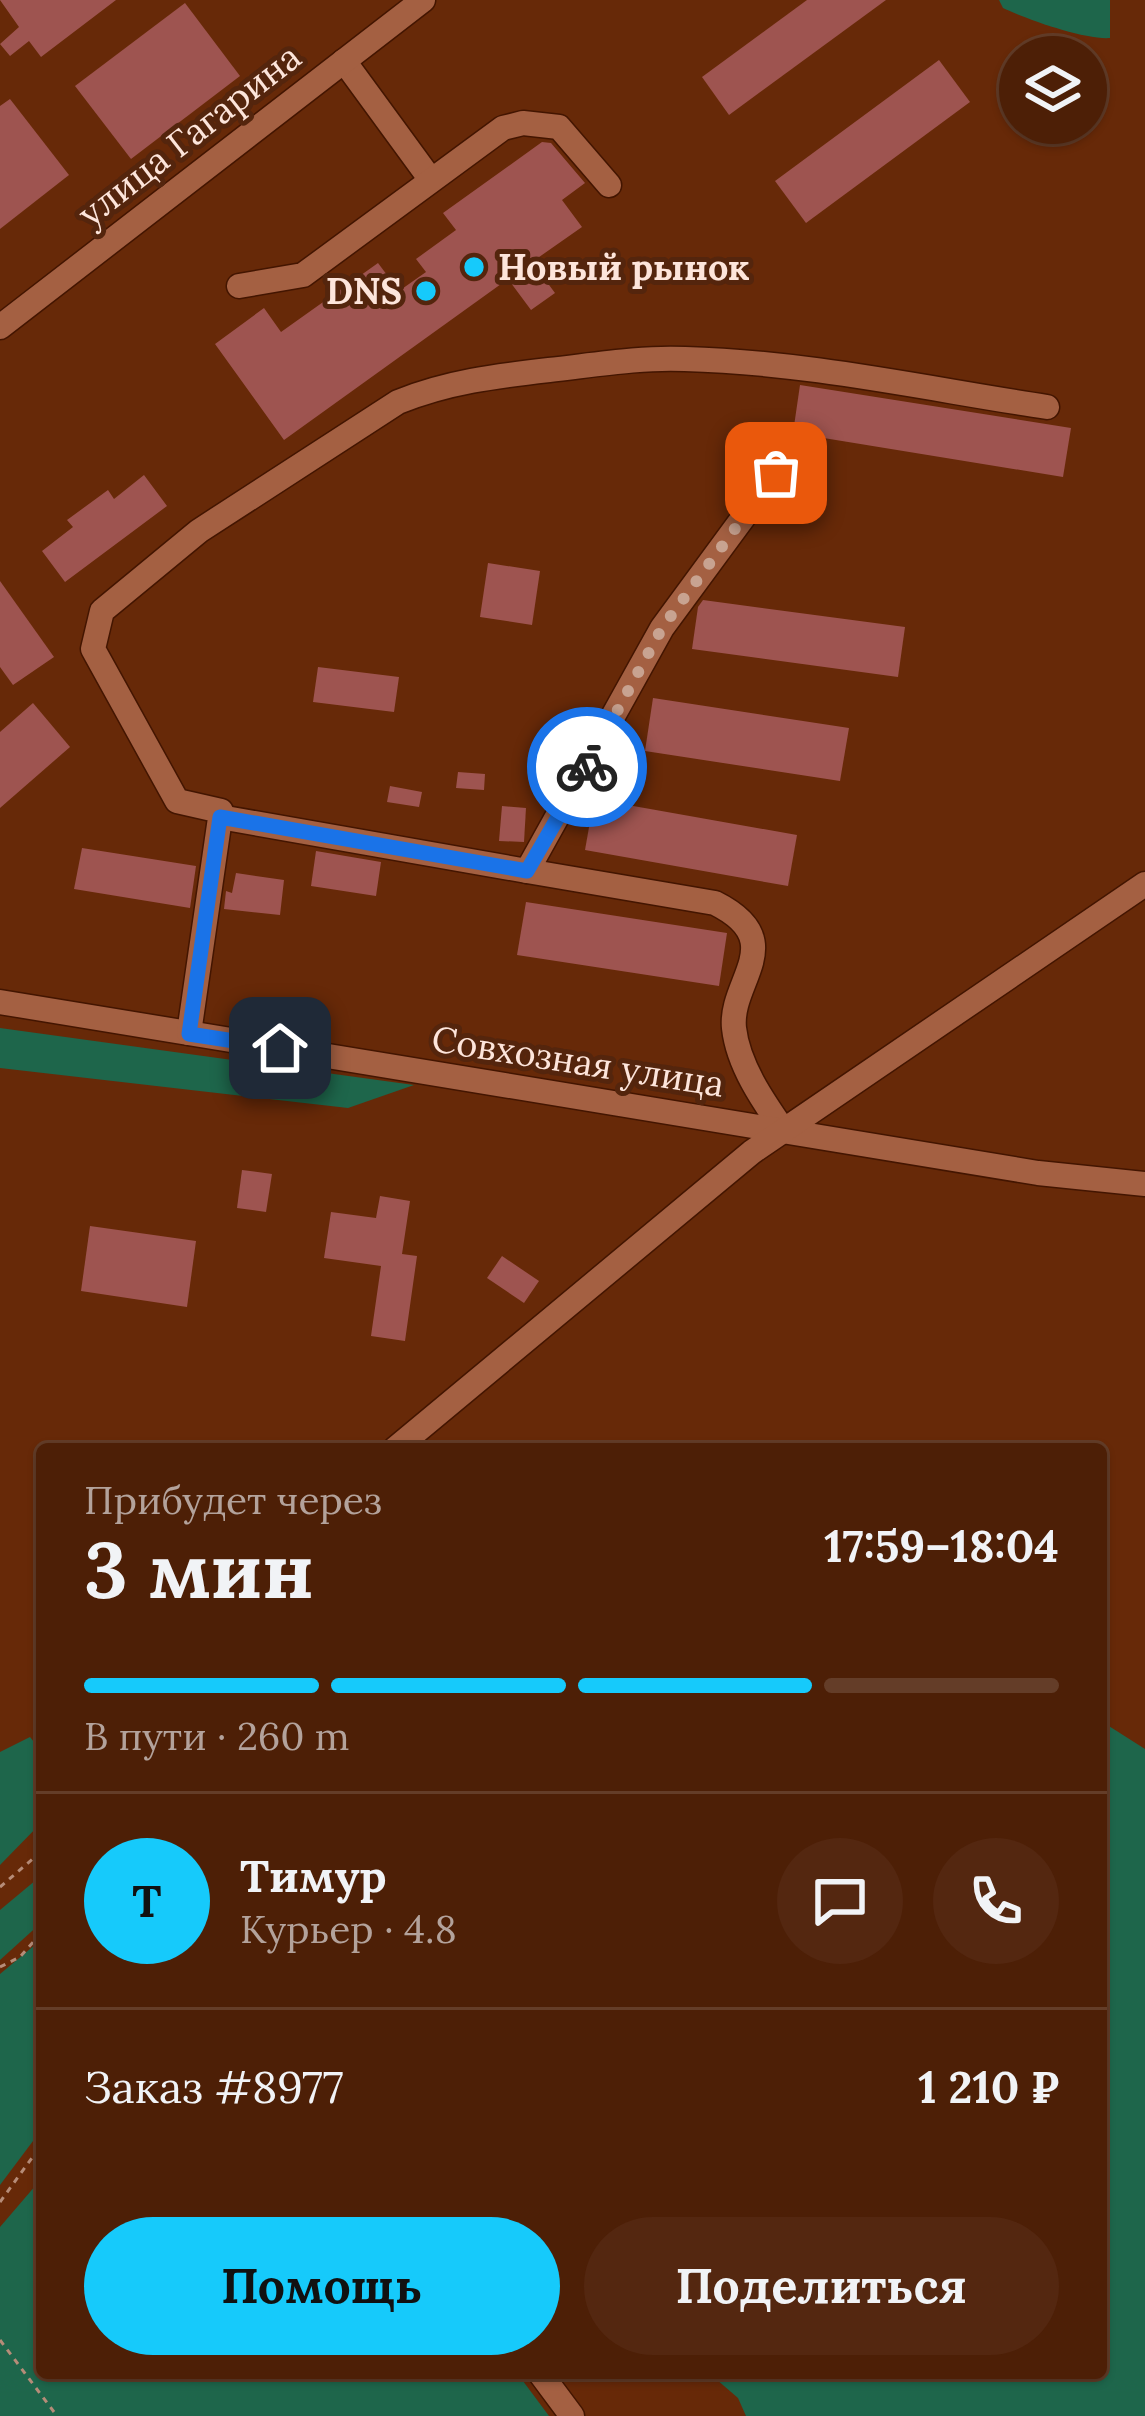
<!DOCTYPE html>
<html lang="ru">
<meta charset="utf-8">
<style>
:root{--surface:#4d1f06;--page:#542710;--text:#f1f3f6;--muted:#b3a29b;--line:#643d28;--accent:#16cafb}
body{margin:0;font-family:Lora,serif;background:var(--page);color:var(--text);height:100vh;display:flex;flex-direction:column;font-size:45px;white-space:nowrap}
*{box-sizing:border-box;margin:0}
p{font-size:39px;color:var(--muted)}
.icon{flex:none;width:66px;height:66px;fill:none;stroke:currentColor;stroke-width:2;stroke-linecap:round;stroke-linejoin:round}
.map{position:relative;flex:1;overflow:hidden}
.drawer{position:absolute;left:36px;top:1443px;width:1071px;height:936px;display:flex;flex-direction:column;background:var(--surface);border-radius:12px;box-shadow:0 3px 9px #0004,0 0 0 3px var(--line)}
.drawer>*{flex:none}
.controls{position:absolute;left:999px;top:36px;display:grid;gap:24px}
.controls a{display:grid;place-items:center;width:108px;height:108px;border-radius:50%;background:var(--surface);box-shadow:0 3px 9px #0004,0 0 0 3px var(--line);font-size:60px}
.pin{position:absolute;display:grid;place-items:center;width:102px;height:102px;color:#fff;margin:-51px;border-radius:24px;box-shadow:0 6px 18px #0006}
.courier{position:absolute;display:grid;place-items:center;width:120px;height:120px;margin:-60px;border:9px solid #1a73e8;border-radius:50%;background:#fff;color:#222;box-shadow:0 3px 15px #0007}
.overview em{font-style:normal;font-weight:800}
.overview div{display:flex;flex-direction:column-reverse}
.overview{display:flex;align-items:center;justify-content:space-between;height:204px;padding:0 48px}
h1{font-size:78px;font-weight:800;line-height:90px}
.bar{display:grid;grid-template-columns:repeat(4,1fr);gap:18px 12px;align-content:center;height:144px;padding:0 48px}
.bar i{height:15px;border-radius:9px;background:var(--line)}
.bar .selected{background:var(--accent)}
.bar p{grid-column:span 4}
.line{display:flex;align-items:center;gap:30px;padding:0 48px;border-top:3px solid var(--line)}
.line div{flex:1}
.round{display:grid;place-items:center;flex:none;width:126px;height:126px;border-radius:63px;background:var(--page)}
.primary-button{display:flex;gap:24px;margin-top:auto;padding:24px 48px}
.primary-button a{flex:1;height:138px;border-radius:72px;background:var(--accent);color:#111;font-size:48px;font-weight:800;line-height:138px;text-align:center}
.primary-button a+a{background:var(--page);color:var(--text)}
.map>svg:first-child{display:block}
.green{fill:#1e664b}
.building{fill:#9e5450}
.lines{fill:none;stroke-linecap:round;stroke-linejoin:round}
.minor-casing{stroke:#431500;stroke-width:27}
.path{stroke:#b68c78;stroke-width:3;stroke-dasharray:6 6;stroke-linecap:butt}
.minor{stroke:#a46042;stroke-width:24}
.done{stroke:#c8a391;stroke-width:12;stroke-dasharray:0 21.6}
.route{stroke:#1a73e8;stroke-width:15}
.poi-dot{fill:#16cafb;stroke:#54250d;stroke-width:4.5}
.labels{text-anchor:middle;stroke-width:10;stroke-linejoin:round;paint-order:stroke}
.street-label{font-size:36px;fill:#fde5db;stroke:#54250d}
.poi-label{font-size:36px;font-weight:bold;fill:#fde5db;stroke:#54250d;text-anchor:start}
</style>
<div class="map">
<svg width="1145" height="2416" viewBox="0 0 1145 2416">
<rect width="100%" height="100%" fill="#672908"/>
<g class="green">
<path d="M999,0h111v38c-25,2 -84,-19 -107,-30z"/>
<polygon points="0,1028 414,1085 348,1108 0,1068"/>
<polygon points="1101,1721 1145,1749 1145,2416 746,2416 738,2398 709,2373 1101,2373"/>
<polygon points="30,1737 42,1752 42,1822 0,1865 0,1752"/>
<polygon points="42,1875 42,1922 0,1960 0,1910"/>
<polygon points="42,1939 42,2129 0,2185 0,1974"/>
<polygon points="42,2178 42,2373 517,2373 549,2416 0,2416 0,2227"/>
</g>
<g class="building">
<polygon points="0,0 116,0 41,57 29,41 10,56 0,44 19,27"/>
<polygon points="807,0 886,0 729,115 702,77"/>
<polygon points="185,3 240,76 131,159 75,86"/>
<polygon points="939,60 970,102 806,223 775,181"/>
<polygon points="10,99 69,175 0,229 0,106"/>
<polygon points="542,142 551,143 585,183 562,200 582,227 532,262 555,293 531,310 508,279 284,440 215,344 264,308 281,332 378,263 399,291 426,272 416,259 456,230 443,213"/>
<polygon points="800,385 1071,428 1063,477 793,433"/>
<polygon points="144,475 167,506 65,582 42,551 73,527 67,520 108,490 114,499"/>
<polygon points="488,563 540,571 532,625 480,617"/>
<polygon points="0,581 54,657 13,685 0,667"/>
<polygon points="703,600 905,627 898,677 692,649 698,607"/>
<polygon points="318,667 399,677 394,712 313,702"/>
<polygon points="653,698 849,728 840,781 645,751"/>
<polygon points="33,703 70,747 0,808 0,732"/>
<polygon points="458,772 485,774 484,790 456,788"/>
<polygon points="390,786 422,792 419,807 387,802"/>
<polygon points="594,799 797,835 788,886 585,850"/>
<polygon points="502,806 526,808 524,842 499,841"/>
<polygon points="82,848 196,866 190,908 74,889"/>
<polygon points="316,851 381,862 376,896 311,886"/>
<polygon points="236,873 284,880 280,915 224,909 226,891 232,893"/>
<polygon points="526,902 727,933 719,986 517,955"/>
<polygon points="242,1170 272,1174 266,1212 237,1208"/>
<polygon points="380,1196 410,1201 402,1254 417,1256 405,1341 371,1336 381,1266 324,1258 331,1212 376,1218"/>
<polygon points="90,1226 196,1241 187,1307 81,1291"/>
<polygon points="502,1256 539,1281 524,1303 487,1278"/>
</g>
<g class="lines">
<defs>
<g id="minor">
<polyline points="344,61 431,180"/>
<polyline points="239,286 303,275 503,128 523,123 559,127 609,185"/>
<polyline points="0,327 423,0"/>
<polyline points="220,817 527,871 662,628 776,473"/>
<path d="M527,871l188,32c76,38 14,78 19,125 4,37 29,73 50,103"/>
<polyline points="0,1002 1038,1173 1145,1184"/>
<path d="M189,1033l32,-222 -44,-10 -84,-152 9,-38 97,-80 199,-129c49,-20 98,-26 151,-32 45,-5 91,-13 136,-11 121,3 243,30 362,48"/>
<polyline points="395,1449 752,1152 1145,884"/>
<polyline points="540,2373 572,2416"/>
</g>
</defs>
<use href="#minor" class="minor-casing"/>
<g class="path">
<polyline points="0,1887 42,1851"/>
<polyline points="0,1967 20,1957 42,1932"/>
<polyline points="0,2202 42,2144"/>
<polyline points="0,2340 57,2416"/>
</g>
<use href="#minor" class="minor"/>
</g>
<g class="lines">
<polyline class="done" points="587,767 662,628 776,473"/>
<polyline class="route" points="280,1048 189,1034 220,817 527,871 587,767"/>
</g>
<g class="poi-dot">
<circle cx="474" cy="267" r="12"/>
<circle cx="426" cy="291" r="12"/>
</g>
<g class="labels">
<g class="street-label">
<text transform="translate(189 135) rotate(-38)" y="13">улица Гагарина</text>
<text transform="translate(578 1061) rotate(9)" y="13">Совхозная улица</text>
</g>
<g class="poi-label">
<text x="498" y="280">Новый рынок</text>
<text x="402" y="304" text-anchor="end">DNS</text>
</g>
</g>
</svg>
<div class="controls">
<a><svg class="icon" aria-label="layers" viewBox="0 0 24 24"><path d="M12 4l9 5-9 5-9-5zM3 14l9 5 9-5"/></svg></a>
</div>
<div class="pin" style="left:776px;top:473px;background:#ea580c"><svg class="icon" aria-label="bag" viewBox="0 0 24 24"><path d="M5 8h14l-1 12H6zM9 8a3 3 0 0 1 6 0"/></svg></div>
<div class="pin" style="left:280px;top:1048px;background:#1f2937"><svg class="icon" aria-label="home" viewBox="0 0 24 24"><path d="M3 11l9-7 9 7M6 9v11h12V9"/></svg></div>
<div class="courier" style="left:587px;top:767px"><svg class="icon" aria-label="bike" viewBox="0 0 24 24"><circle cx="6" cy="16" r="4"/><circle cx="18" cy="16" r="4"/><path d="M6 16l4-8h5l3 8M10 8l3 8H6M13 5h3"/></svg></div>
<section class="drawer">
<div class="overview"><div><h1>3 мин</h1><p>Прибудет через</p></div><em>17:59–18:04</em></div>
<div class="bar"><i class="selected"></i><i class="selected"></i><i class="selected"></i><i></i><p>В пути · 260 m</p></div>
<div class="line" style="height:216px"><b class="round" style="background:var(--accent);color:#111">Т</b><div><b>Тимур</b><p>Курьер · 4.8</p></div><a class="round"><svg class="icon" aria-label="chat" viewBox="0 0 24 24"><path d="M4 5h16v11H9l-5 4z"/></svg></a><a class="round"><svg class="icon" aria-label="phone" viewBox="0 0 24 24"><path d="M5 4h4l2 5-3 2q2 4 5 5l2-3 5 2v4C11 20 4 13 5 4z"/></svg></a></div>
<div class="line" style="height:156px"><div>Заказ #8977</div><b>1 210 ₽</b></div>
<div class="primary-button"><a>Помощь</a><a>Поделиться</a></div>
</section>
</div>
